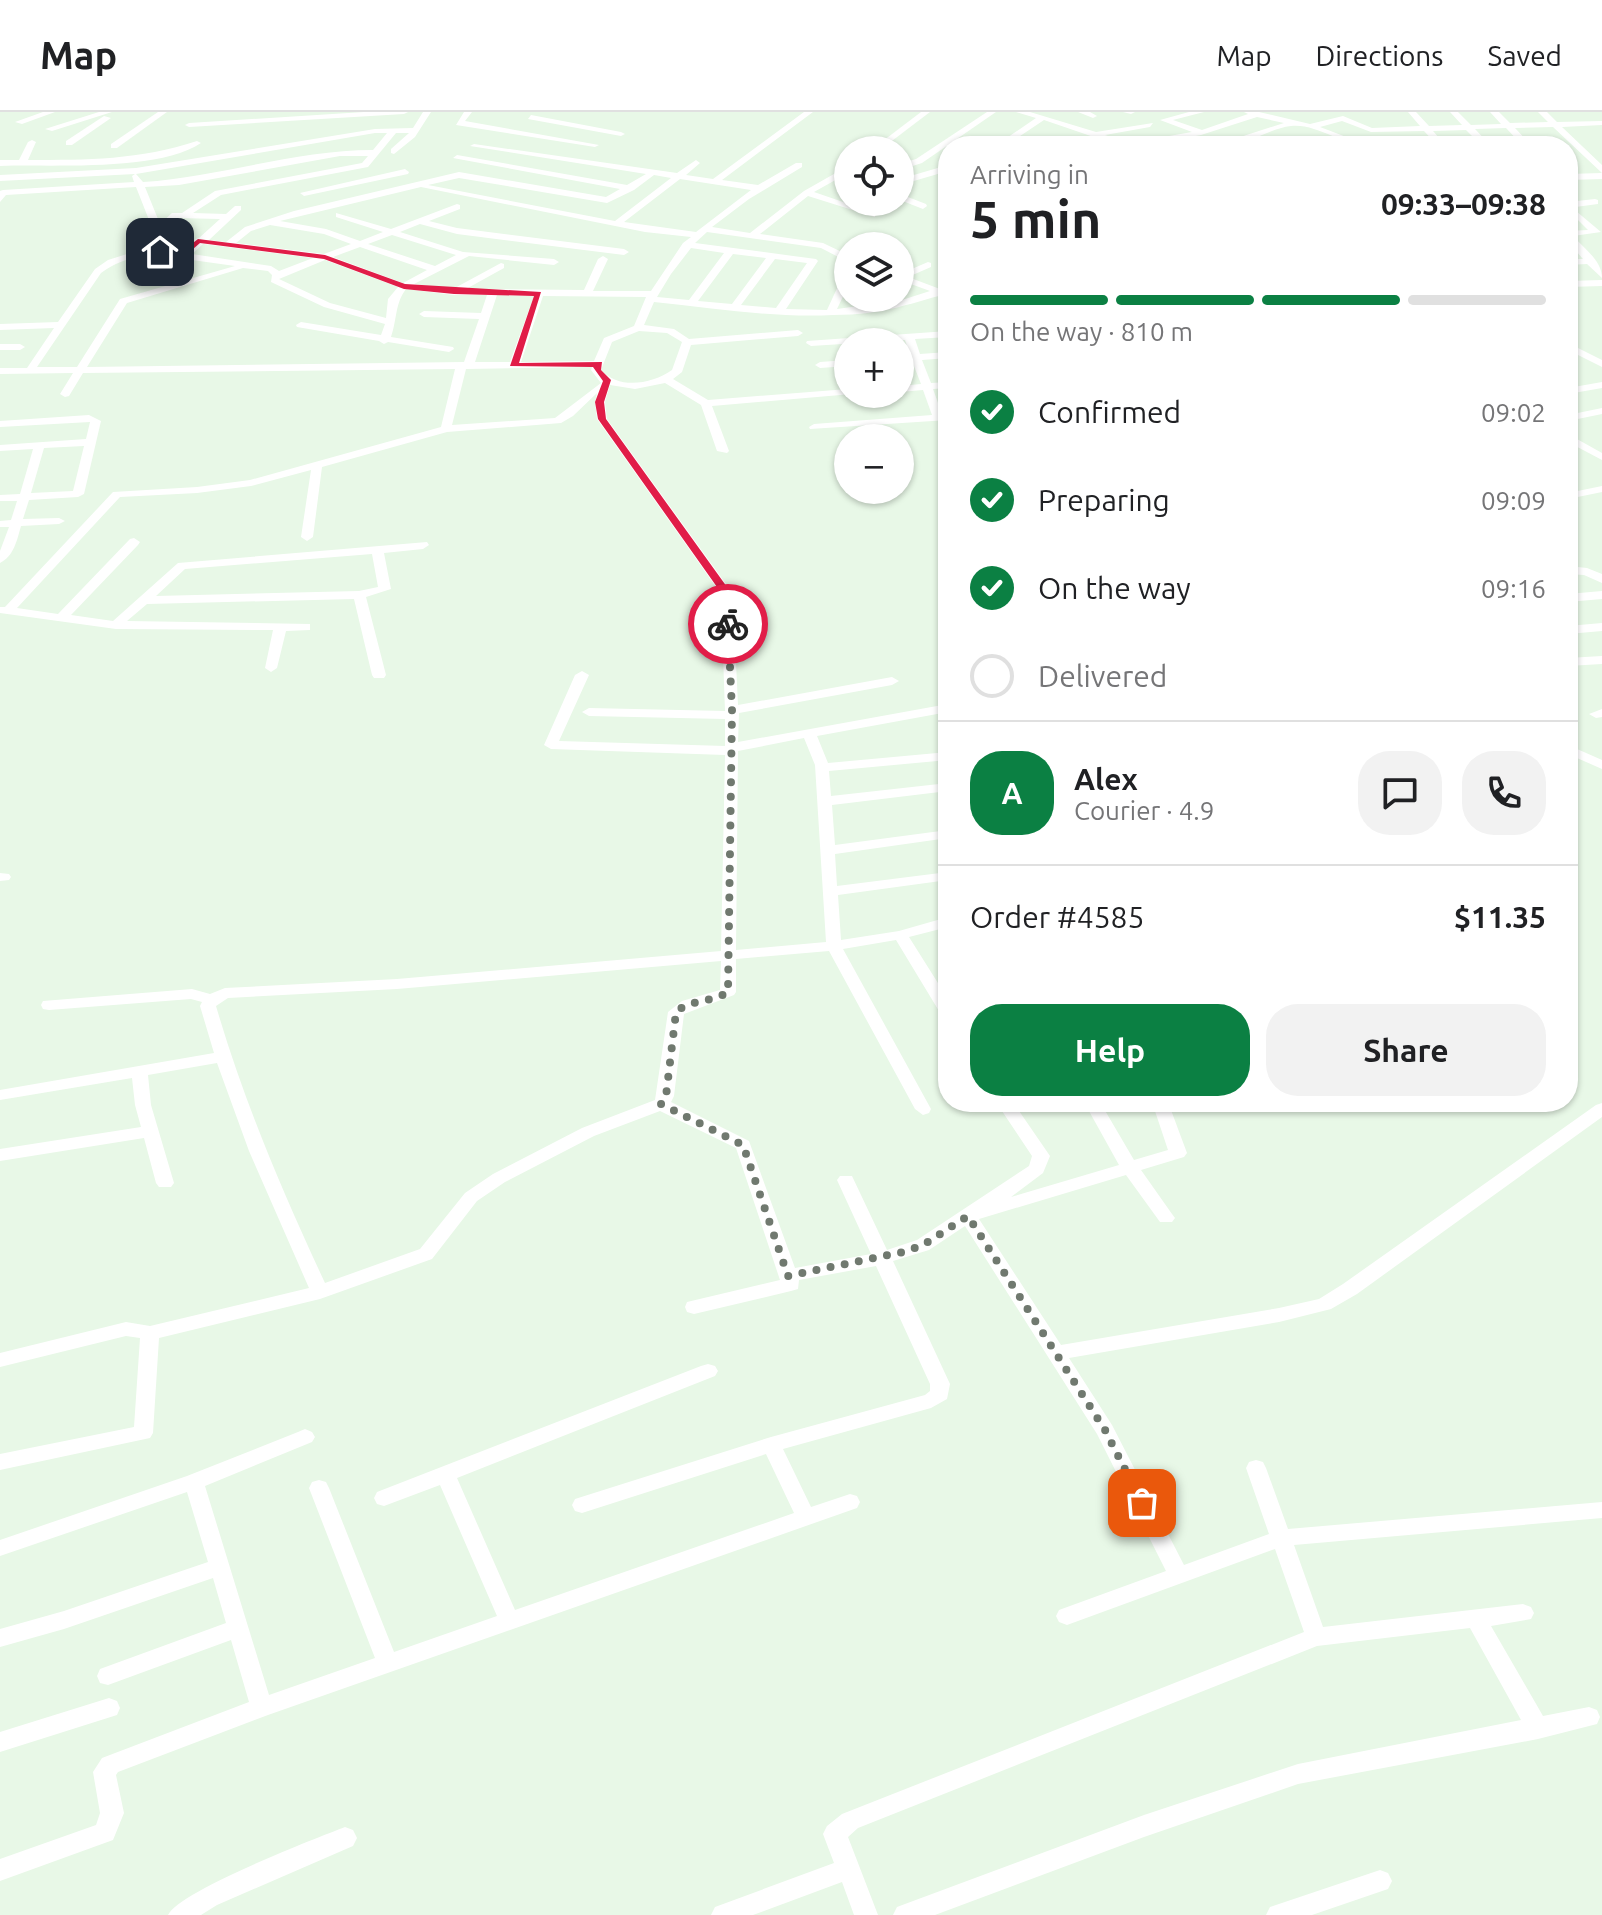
<!DOCTYPE html>
<meta charset="utf-8">
<style>
:root{--surface:#fff;--page:#f2f2f2;--text:#202124;--muted:#757577;--line:#e0e0e0;--accent:#0b8043}
body{margin:0;font-family:Ubuntu,sans-serif;background:var(--page);color:var(--text);height:100vh;display:flex;flex-direction:column;font-size:30px;white-space:nowrap}
*{box-sizing:border-box;margin:0}
p{font-size:26px;color:var(--muted)}
.icon{flex:none;width:44px;height:44px;fill:none;stroke:currentColor;stroke-width:2;stroke-linecap:round;stroke-linejoin:round}
.map{position:relative;flex:1;overflow:hidden}
.details{position:absolute;left:938px;top:24px;width:640px;height:976px;display:flex;flex-direction:column;background:var(--surface);border-radius:32px;box-shadow:0 2px 6px #0004}
.details>*{flex:none}
.buttons{position:absolute;left:834px;top:24px;display:grid;gap:16px}
.buttons a{display:grid;place-items:center;width:80px;height:80px;border-radius:50%;background:var(--surface);box-shadow:0 2px 6px #0004;font-size:40px}
.pin{position:absolute;display:grid;place-items:center;width:68px;height:68px;color:#fff;margin:-34px;border-radius:16px;box-shadow:0 4px 12px #0006}
.courier{position:absolute;display:grid;place-items:center;width:80px;height:80px;margin:-40px;border:6px solid #e11d48;border-radius:50%;background:#fff;color:#222;box-shadow:0 2px 10px #0007}
.summary em{font-style:normal;font-weight:700}
.summary div{display:flex;flex-direction:column-reverse}
.summary{display:flex;align-items:center;justify-content:space-between;height:136px;padding:0 32px}
h1{font-size:52px;font-weight:700;line-height:60px}
.bar{display:grid;grid-template-columns:repeat(4,1fr);gap:12px 8px;align-content:center;height:96px;padding:0 32px}
.bar i{height:10px;border-radius:6px;background:var(--line)}
.bar .on{background:var(--accent)}
.bar p{grid-column:span 4}
.line{display:flex;align-items:center;gap:20px;padding:0 32px;border-top:2px solid var(--line)}
.line div{flex:1}
.round{display:grid;place-items:center;flex:none;width:84px;height:84px;border-radius:32px;background:var(--page)}
ol{padding:0 32px;list-style:none}
li{display:flex;align-items:center;gap:24px;height:88px}
li p{margin-inline-start:auto}
li .icon{padding:8px;border-radius:50%;background:var(--accent);color:#fff;stroke-width:4}
li:last-child{color:var(--muted)}
li i{width:44px;height:44px;border:4px solid var(--line);border-radius:50%}
.action{display:flex;gap:16px;margin-top:auto;padding:16px 32px}
.action a{flex:1;height:92px;border-radius:32px;background:var(--accent);color:#fff;font-size:32px;font-weight:700;line-height:92px;text-align:center}
.action a+a{background:var(--page);color:var(--text)}
header{display:flex;align-items:center;gap:48px;box-sizing:border-box;height:112px;padding:0 40px;background:var(--surface);border-bottom:2px solid var(--line)}
header strong{font-size:38px}
nav{display:flex;gap:44px;margin-inline-start:auto;font-size:28px}
.map>svg:first-child{display:block}
.lines{fill:none;stroke-linecap:round;stroke-linejoin:round}
.minor{fill:#fff;fill-rule:evenodd}
.route{fill:#e11d48}
.done{stroke:#70796f;stroke-width:8;stroke-dasharray:0 14.4}
</style>
<header>
<strong>Map</strong>
<nav><a>Map</a><a>Directions</a><a>Saved</a></nav>
</header>
<div class="map">
<svg width="1602" height="1803" viewBox="0 0 1602 1803">
<rect width="100%" height="100%" fill="#e8f8e7"/>
<g class="lines">
<g class="minor">
<polygon points="43,0 55,0 22,12 15,10"/>
<polygon points="99,0 112,0 52,19 45,17"/>
<polygon points="158,0 167,0 117,36 111,36 111,32"/>
<polygon points="364,0 408,0 404,2 189,15 185,13 189,11"/>
<path d="M423,0h8l-16,25 -21,17 -3,-1v-4l18,-16h-13l-28,34 -147,28 -28,18 33,1 9,-8h6v4l-32,30 17,2 19,-15 49,-16 165,-39 147,25 14,-8 -167,-31 4,-3 170,30 19,-11 -176,-28 4,-2 203,29 19,-13 4,3 -14,12 27,4 91,-67h9l-91,68 36,5 38,-22h6v4l-53,32 -37,28 38,6 54,-42 44,-25v7l-34,19 61,21v4l-67,-21 -48,38 63,9 25,12v7l-27,-14 -114,-16 -12,11 121,16 2,2 -32,48 41,1 12,-26 5,-3 4,5 -11,23 65,-9 28,-9 -30,-11v-6l28,-12 3,1v4l-23,10 40,15 -1,3c-14,1 -26,7 -41,10 -23,7 -49,10 -73,10 -60,3 -119,-7 -179,-13l-10,23 30,4 15,10 109,-9 5,3 -5,3 -107,9 -9,27 -9,7 35,21 140,-11v5h4l-140,12 17,45 -2,2 -10,-2 -16,-46 -36,-22 -30,6 -25,-4 -5,17 2,17 119,165 7,15 5,106 154,-28 7,4 -7,4 -153,28 -1,29 210,-38v8l-131,24 11,27 120,-11v8l-119,11 2,25 117,-13v8l-116,14 3,40 113,-15v8l-113,16 2,32 111,-14v8l-110,15 3,45 58,-9 49,-14v10l-39,10 39,62v18l-6,-1 -46,-76 -53,9 88,160 -2,4 -6,2 -8,-6 -86,-158 -93,8v33l-2,3 -50,19 -10,82 -3,6 78,39 46,127 76,-14 -34,-74 3,-4h12l35,74 30,-10 112,-74 3,-10 -36,-54h17l37,54 -7,17 -32,24 108,-32 -35,-63h16l34,58 34,-10 -16,-48h16l19,51 -3,4 -43,13 31,44 3,4 -3,4h-12l-34,-47 -147,44 82,126 218,-37 40,-9 24,-15 253,-179 6,-2v14l-245,177 -26,15 -52,13 -210,36 43,67 72,140 85,-31 -23,-66 3,-6 7,-2 7,2 3,6 22,61 314,-27v16l-308,27 29,82 200,-23 8,3 3,6 -3,6 -40,7 52,90 46,-9 8,3 3,7 -3,7 -59,15 -240,45 -154,53 -209,78h-42l4,-8 8,-3 239,-89 154,-51 223,-44 -51,-92 -153,18 -459,182 -10,9 30,78h-24l-12,-33 -89,33h-42l4,-8 119,-44 -11,-29 4,-8 15,-12 462,-182 -29,-83 -208,76 -8,-3 -3,-6 3,-6 107,-39 -69,-137 -132,-208 -36,24 -36,11 57,123 -3,15 -16,9 -148,41 28,58 39,-13 7,2 3,6 -3,6 -589,207 -150,57 -2,3 8,38 -11,27 -113,41v-22l96,-34 4,-12 -7,-41 9,-14 147,-56 -18,-62 -123,45 -8,-2 -3,-7 3,-7 126,-46 -13,-45 -149,51 -64,18v-18l64,-18 144,-49 -21,-70 -187,64v-16l187,-64 111,-44 7,-3 7,3 3,5 -3,5 -107,44 64,209 106,-37 -66,-170 3,-6 7,-2 7,2 3,6 65,164 103,-36 -57,-131 -56,21 -7,-2 -3,-6 3,-6 324,-126 7,-2 7,2 3,5 -3,5 -258,102 58,132 279,-97 -28,-59 -184,59 -7,-2 -3,-6 3,-6 196,-62 154,-42 5,-4v-7l-54,-118 -77,14 -1,9 -7,2 -97,23 -7,-2 -2,-5 2,-5 93,-22 -44,-132 -76,-37 -66,25 -89,46 -28,19 -45,58 -112,40 -161,39 -6,95 -3,5 -150,32v-16l134,-27 6,-89 -14,-2 -126,31v-14l126,-31 24,4 159,-38 -60,-137 -32,-88 -69,12 3,30 23,78 -3,4h-12l-3,-4 -12,-45 -144,23v-12l141,-22 -6,-22 -3,-27 -132,22v-10l214,-37 -14,-47 2,-4 -11,-3 -142,11 -6,-1 -2,-4 2,-4 149,-12 18,5 15,-6 172,-9 324,-28 4,-196 -174,-6 -7,-4 31,-70 7,-4 7,4 -30,66 166,5v-27l-136,-3 -7,-4 7,-4 136,3 -4,-112 -5,-12 -119,-168 -2,-17 2,-9 -24,23 -12,7 -114,9 -125,35 -9,70 -6,4 -6,-4 10,-67 -60,16 -54,7 -77,4 -103,111 41,6 72,-75 4,-1 6,4 -2,3 -67,70 42,6 65,-58 249,-21 2,3 -6,4 -39,4 7,36 -25,8 20,78 -2,3h-10l-2,-3 -18,-76 -207,5 -20,17 183,3v6l-24,1 -9,37 -6,4 -6,-4 8,-38 -157,-1 -116,-16v-6h5l108,-115 84,-5 53,-7 191,-53 14,-58 -372,4 -14,23 -4,1 -5,-3 13,-21 -73,1v-6h27l27,-40 -54,2v-6l58,-2 37,-53 13,-9 19,-6 26,-24 -17,-43 -130,8 -6,7v-11l3,-1 131,-8 -2,-6 3,-2 -135,7v-6l136,-7 239,-39 38,-1zM375,21h12l-14,17c-78,0 -153,27 -230,32l-7,-8zM340,44h28l-6,7 -147,28 -33,22h-10l-12,11 -15,-37 34,-2zM654,63l17,3 -56,43 -187,-36 31,-7 148,25 27,-13zM680,67l71,11 -55,42 -72,-10zM421,75l224,45 46,5 -8,6 -32,48h-58l15,-32 -5,-3 -5,3 -14,31 -118,-1 38,-21v-4l-3,-1 -48,26 -39,-5 55,-28 85,9 5,-3 -5,-3 -91,-7 -63,-20 20,-8 37,10 167,21 5,-3 -5,-3 -167,-21 -28,-7 31,-12v-4l-3,-1 -66,25 -55,-16v4l47,15 -23,9 -34,-12 -46,-8zM177,106l43,1 -21,19 -4,1 -8,10 -45,1zM270,113l54,9 27,10 -27,10 -88,-11 15,-12zM392,123l64,20 -21,11 -67,-22zM203,132l110,14 -34,13 -8,-5 -79,-12zM360,135l67,23 -24,13 -70,-26zM691,136l33,5 -35,47 -32,-3 14,-23zM733,142l33,4 -34,46 -34,-3zM181,143l4,4 50,7 -115,33 -43,68h-40l64,-94c28,-20 47,-17 80,-18zM775,147l32,4 -31,45 -35,-3zM325,148l73,27 -10,12 -2,19 -56,-15 -51,-24zM243,156l25,3 4,4 -1,7 53,25 61,17 -4,11 -80,-13 -5,3 1,2 82,14 5,3 4,-2 61,10 5,-3 -1,-2 -62,-10c6,-17 4,-34 15,-48l48,6h33l-6,18 -57,-2 -5,3 5,3 55,2 -15,43 -377,5 40,-64zM497,183l37,1 -24,66h-35zM543,184l103,1 -12,29 -30,12 -10,23 -73,1zM639,219l28,2 15,9 -10,28c-20,14 -53,20 -71,0l11,-28zM592,255l-1,3 10,13 -46,35 -103,7 14,-56zM372,442l6,33 -19,4 -203,5 29,-27zM804,626l11,27 11,177 -90,8 2,-199zM721,849l-1,29 -38,11 -14,11 -13,88 -73,28 -89,46 -28,19 -45,56 -95,34c-42,-90 -81,-181 -109,-277l12,-8 169,-9z"/>
<polygon points="464,0 472,0 465,9 599,33 595,35 456,13"/>
<polygon points="921,0 930,0 880,38 871,38"/>
<polygon points="987,0 996,0 922,51 900,58 900,52 916,47"/>
<path d="M1016,0h14l66,20 57,-9 -3,4 -45,8 24,8 63,-11 -32,-12 29,-8h15l-31,8 29,10 46,-16 -4,-2h15l51,12 33,-8 29,12 48,-2 -12,-14h8l13,14 33,-1 -12,-13h8l13,13 30,-1 -11,-12h9l11,11 38,-1 -10,-10h9l10,10 45,-1v4l-40,2 40,38v8l-49,-46 -38,1 17,18h-9l-17,-18 -31,1 16,17h-9l-16,-16 -33,1 13,15h-8l-14,-15 -53,1 -29,-11 -22,6 50,19c-26,0 -54,-23 -79,-20 -20,2 -39,17 -60,18v-4l53,-17 -27,-6 -56,18 -59,11h-22l-76,-26 -39,26h-10l41,-28z"/>
<polygon points="1078,0 1090,0 1097,4 1093,6"/>
<polygon points="1123,0 1135,0 1131,2"/>
<polygon points="531,3 621,20 625,22 621,24 528,7"/>
<polygon points="104,4 111,6 72,33 66,33 66,29"/>
<path d="M32,28l4,2 -8,18c59,0 112,0 169,-19l4,2c-43,29 -148,21 -201,23v-6h19l9,-18z"/>
<polygon points="948,53 948,59 900,73 900,67"/>
<polygon points="405,57 409,60 408,62 304,84 300,81"/>
<polygon points="1602,61 1602,67 1568,68 1568,62"/>
<polygon points="1568,75 1575,76 1576,78 1568,81"/>
<polygon points="900,82 926,92 927,94 923,97 900,88"/>
<polygon points="1595,87 1598,88 1598,92 1568,96 1568,90"/>
<path d="M1576,99l25,21 -28,4c12,13 29,25 29,42l-15,-14 -19,1v-6h15l-15,-17v-11l20,-1 -16,-16z"/>
<polygon points="1602,168 1602,174 1568,175 1568,169"/>
<polygon points="948,219 948,225 915,227 920,242 948,240 948,246 922,248 931,271 948,270 948,276 933,277 942,302 948,302 948,308 810,317 809,315 814,312 932,303 923,278 900,280 900,274 921,272 912,249 900,250 900,244 910,243 905,228 811,234 806,231 807,229"/>
<polygon points="1568,231 1602,248 1602,255 1568,238"/>
<polygon points="0,232 20,232 25,235 20,238 0,238"/>
<polygon points="848,248 848,254 820,256 815,253 820,250"/>
<polygon points="1602,270 1602,276 1568,282 1568,276"/>
<polygon points="1602,296 1602,302 1568,309 1568,303"/>
<path d="M89,303l12,6 -17,73 -6,3 -49,3 -6,19 36,-1 6,3 -6,3 -38,2c-4,14 -7,30 -21,37v-12l9,-24h-9v-6l11,-1 6,-19h-17v-6l20,-1 13,-45 -33,2v-6l86,-6 4,-17 -90,5v-6zM84,334l-11,45 -42,2 13,-45z"/>
<polygon points="1568,322 1602,341 1602,348 1568,330"/>
<polygon points="1602,374 1602,380 1568,387 1568,381"/>
<polygon points="1568,454 1587,456 1602,462 1602,471 1584,463 1568,462"/>
<polygon points="1602,479 1602,487 1568,490 1568,482"/>
<polygon points="1602,511 1602,519 1568,522 1568,514"/>
<polygon points="1602,544 1602,552 1568,554 1568,546"/>
<polygon points="1602,597 1602,605 1596,606 1589,602"/>
<polygon points="1568,633 1602,648 1602,657 1568,642"/>
<polygon points="0,761 9,762 11,765 9,768 0,769"/>
<polygon points="109,1586 117,1589 120,1596 117,1603 0,1640 0,1620"/>
<path d="M345,1715l8,3 4,8 -4,8 -136,59 -16,10h-33c11,-24 146,-76 177,-88z"/>
<polygon points="1380,1758 1388,1761 1392,1769 1388,1777 1312,1803 1266,1803 1270,1795"/>
</g>
</g>
<polygon class="route" points="198,127 325,143 405,172 541,180 519,251 602,250 601,258 611,268 604,290 606,307 727,475 732,514 723,512 717,475 598,307 595,290 603,269 593,255 510,254 534,184 454,182 404,177 324,147 200,131 186,143 156,140 184,138"/>
<g class="lines">
<path class="done" d="M728,512l4,86 -4,282c-17,11 -37,7 -52,20l-10,84 -5,8 82,41 45,131 115,-24 20,-7 45,-29 137,214 37,73"/>
</g>
</svg>
<div class="buttons">
<a><svg class="icon" aria-label="locate" viewBox="0 0 24 24"><circle cx="12" cy="12" r="6"/><path d="M12 2v4M12 18v4M2 12h4M18 12h4"/></svg></a>
<a><svg class="icon" aria-label="layers" viewBox="0 0 24 24"><path d="M12 4l9 5-9 5-9-5zM3 14l9 5 9-5"/></svg></a>
<a>+</a>
<a>−</a>
</div>
<div class="pin" style="left:1142px;top:1391px;background:#ea580c"><svg class="icon" aria-label="bag" viewBox="0 0 24 24"><path d="M5 8h14l-1 12H6zM9 8a3 3 0 0 1 6 0"/></svg></div>
<div class="pin" style="left:160px;top:140px;background:#1f2937"><svg class="icon" aria-label="home" viewBox="0 0 24 24"><path d="M3 11l9-7 9 7M6 9v11h12V9"/></svg></div>
<div class="courier" style="left:728px;top:512px"><svg class="icon" aria-label="bike" viewBox="0 0 24 24"><circle cx="6" cy="16" r="4"/><circle cx="18" cy="16" r="4"/><path d="M6 16l4-8h5l3 8M10 8l3 8H6M13 5h3"/></svg></div>
<section class="details">
<div class="summary"><div><h1>5 min</h1><p>Arriving in</p></div><em>09:33–09:38</em></div>
<div class="bar"><i class="on"></i><i class="on"></i><i class="on"></i><i></i><p>On the way · 810 m</p></div>
<ol>
<li><svg class="icon" aria-label="check" viewBox="0 0 24 24"><path d="M5 12l5 5 9-10"/></svg>Confirmed<p>09:02</p></li>
<li><svg class="icon" aria-label="check" viewBox="0 0 24 24"><path d="M5 12l5 5 9-10"/></svg>Preparing<p>09:09</p></li>
<li><svg class="icon" aria-label="check" viewBox="0 0 24 24"><path d="M5 12l5 5 9-10"/></svg>On the way<p>09:16</p></li>
<li><i></i>Delivered</li>
</ol>
<div class="line" style="height:144px"><b class="round" style="background:var(--accent);color:#fff">A</b><div><b>Alex</b><p>Courier · 4.9</p></div><a class="round"><svg class="icon" aria-label="chat" viewBox="0 0 24 24"><path d="M4 5h16v11H9l-5 4z"/></svg></a><a class="round"><svg class="icon" aria-label="phone" viewBox="0 0 24 24"><path d="M5 4h4l2 5-3 2q2 4 5 5l2-3 5 2v4C11 20 4 13 5 4z"/></svg></a></div>
<div class="line" style="height:104px"><div>Order #4585</div><b>$11.35</b></div>
<div class="action"><a>Help</a><a>Share</a></div>
</section>
</div>
